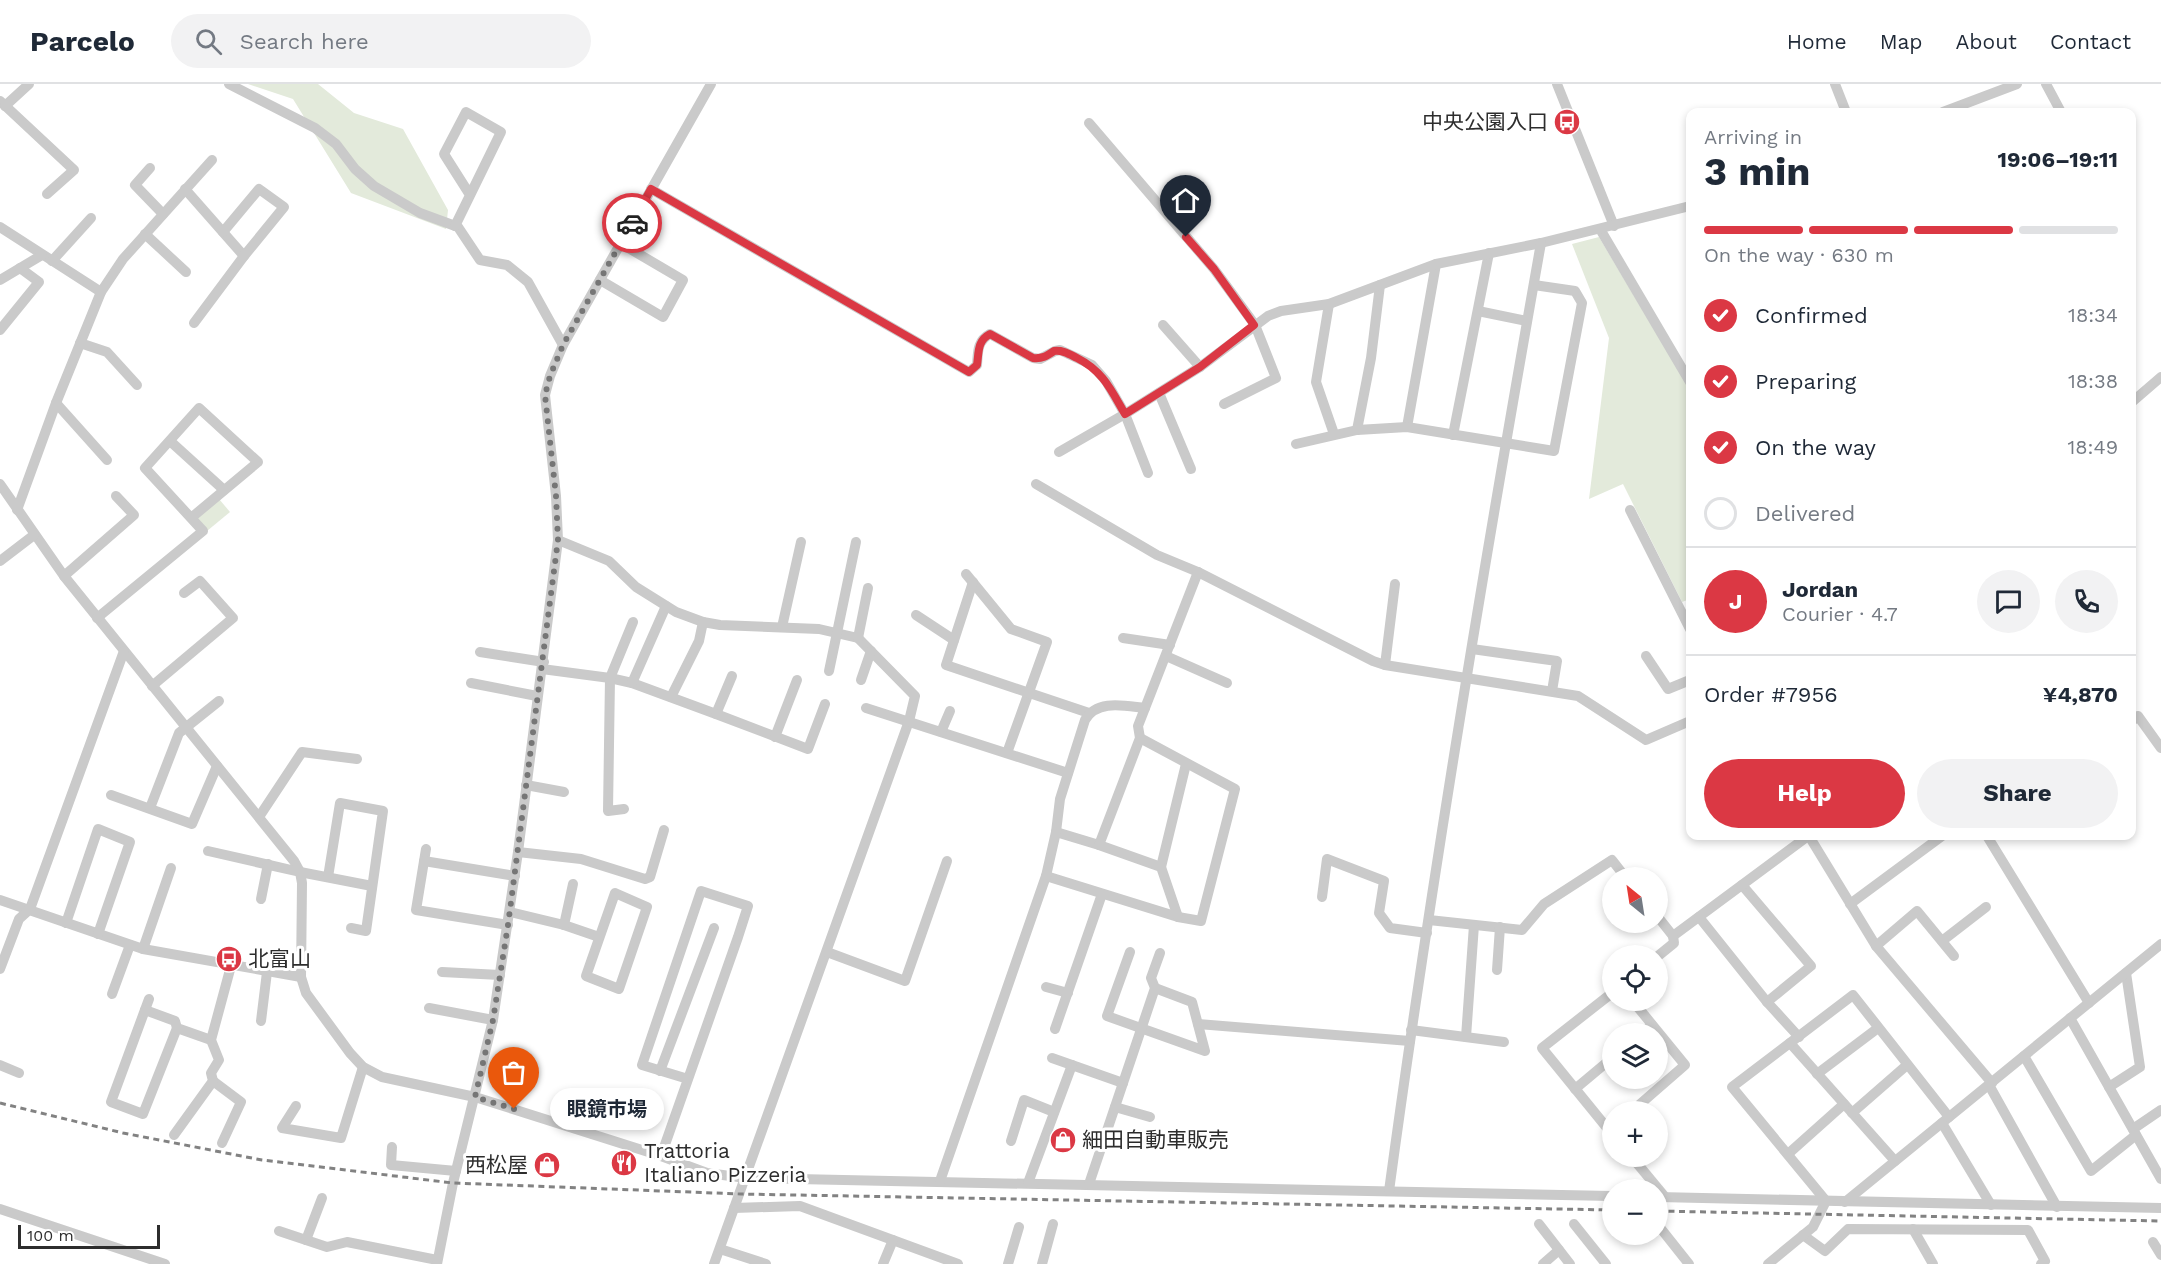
<!DOCTYPE html>
<meta charset="utf-8">
<style>
:root{--surface:#fff;--page:#f2f2f3;--text:#1f2937;--muted:#747a83;--line:#e0e1e3;--accent:#db3844}
body{margin:0;font-family:"Work Sans","Noto Sans JP",sans-serif;background:var(--page);color:var(--text);height:100vh;display:flex;flex-direction:column;font-size:22px;white-space:nowrap}
*{box-sizing:border-box;margin:0}
p{font-size:20px;color:var(--muted)}
.icon{flex:none;width:33px;height:33px;fill:none;stroke:currentColor;stroke-width:2;stroke-linecap:round;stroke-linejoin:round}
.map{position:relative;flex:1;overflow:hidden}
.panel{position:absolute;left:1686px;top:24px;width:450px;height:732px;display:flex;flex-direction:column;background:var(--surface);border-radius:12px;box-shadow:0 3px 9px #0003}
.panel>*{flex:none}
.needle{width:39px;rotate:330deg}
.buttons{position:absolute;left:1602px;top:783px;display:grid;gap:12px}
.buttons a{display:grid;place-items:center;width:66px;height:66px;border-radius:50%;background:var(--surface);box-shadow:0 3px 9px #0003;font-size:30px}
.scale{position:absolute;left:18px;bottom:15px;width:142px;box-sizing:border-box;padding-left:6px;border:3px solid #2d2d2d;border-top:0;font-size:16px;line-height:21px;white-space:nowrap;color:#2d2d2d;-webkit-text-stroke:4px #fff;paint-order:stroke}
.pin{position:absolute;display:grid;place-items:center;width:51px;height:51px;color:#fff;margin:-62px -26px;border-radius:50% 50% 50% 0;rotate:-45deg;box-shadow:0 0 6px #0007}
.pin .icon{rotate:45deg}
.courier{position:absolute;display:grid;place-items:center;width:60px;height:60px;margin:-30px;border:4px solid #db3844;border-radius:50%;background:#fff;color:#222;box-shadow:0 2px 8px #0007}
.bubble{position:absolute;height:42px;border-radius:21px;background:var(--surface);box-shadow:0 3px 9px #0003;font-size:20px;font-weight:700;line-height:42px;text-align:center}
.overview em{font-style:normal;font-weight:700}
.overview div{display:flex;flex-direction:column-reverse}
.overview{display:flex;align-items:center;justify-content:space-between;height:102px;padding:0 18px}
h1{font-size:39px;font-weight:700;line-height:45px}
.bar{display:grid;grid-template-columns:repeat(4,1fr);gap:9px 6px;align-content:center;height:72px;padding:0 18px}
.bar i{height:8px;border-radius:4px;background:var(--line)}
.bar .on{background:var(--accent)}
.bar p{grid-column:span 4}
.line{display:flex;align-items:center;gap:15px;padding:0 18px;border-top:2px solid var(--line)}
.line div{flex:1}
.round{display:grid;place-items:center;flex:none;width:63px;height:63px;border-radius:32px;background:var(--page)}
ol{padding:0 18px;list-style:none}
li{display:flex;align-items:center;gap:18px;height:66px}
li p{margin-inline-start:auto}
li .icon{padding:6px;border-radius:50%;background:var(--accent);color:#fff;stroke-width:4}
li:last-child{color:var(--muted)}
li i{width:33px;height:33px;border:3px solid var(--line);border-radius:50%}
.cta{display:flex;gap:12px;margin-top:auto;padding:12px 18px}
.cta a{flex:1;height:69px;border-radius:36px;background:var(--accent);color:#fff;font-size:24px;font-weight:700;line-height:69px;text-align:center}
.cta a+a{background:var(--page);color:var(--text)}
header{display:flex;align-items:center;gap:36px;box-sizing:border-box;height:84px;padding:0 30px;background:var(--surface);border-bottom:2px solid var(--line)}
header strong{font-size:28px}
nav{display:flex;gap:33px;margin-inline-start:auto;font-size:21px}
.search{width:420px;height:54px;background:var(--page);display:flex;align-items:center;gap:15px;box-sizing:border-box;padding:0 21px;border-radius:33px;color:var(--muted);font-size:22px}
.map>svg:first-child{display:block}
.green{fill:#e3eadb}
.lines{fill:none;stroke-linecap:round;stroke-linejoin:round}
.minor{stroke:#cacaca;stroke-width:10}
.rail{stroke:#828282;stroke-width:3;stroke-dasharray:6 4.5;stroke-linecap:butt}
.done{stroke:#767676;stroke-width:6;stroke-dasharray:0 10.8}
.route{stroke:#db3844;stroke-width:8}
.labels{text-anchor:middle;stroke-width:6;stroke-linejoin:round;paint-order:stroke}
.poi-label{font-size:21px;fill:#2d2d2d;stroke:#fff;text-anchor:start}
</style>
<header>
<strong>Parcelo</strong>
<div class="search"><svg class="icon" aria-label="search" viewBox="0 0 24 24"><circle cx="10" cy="10" r="6"/><path d="M15 15l6 6"/></svg>Search here</div>
<nav><a>Home</a><a>Map</a><a>About</a><a>Contact</a></nav>
</header>
<div class="map">
<svg width="2161" height="1180" viewBox="0 0 2161 1180">
<rect width="100%" height="100%" fill="#fff"/>
<g class="green">
<polygon points="248,0 318,0 354,29 403,45 448,126 446,145 351,109 293,15"/>
<polygon points="1599,153 1690,306 1690,515 1682,518 1623,400 1589,415 1609,254 1572,160"/>
<polygon points="219,415 230,428 207,447 195,435"/>
</g>
<g class="lines">
<g class="minor">
<polyline points="229,0 315,44 336,60 355,85 374,102 420,129 458,143 480,176 507,181 528,198 563,261"/>
<polyline points="1557,0 1614,142"/>
<polyline points="1835,0 1846,28"/>
<polyline points="2046,0 2061,28"/>
<polyline points="0,17 74,86 47,110"/>
<polyline points="5,22 29,0"/>
<polyline points="1943,28 2017,0"/>
<polyline points="1089,39 1214,185 1255,241 1276,294 1224,320"/>
<polyline points="150,84 135,101 163,130"/>
<polyline points="185,105 244,172"/>
<path d="M651,105l318,183 8,-7c1,-13 0,-24 13,-31l43,24 7,1 15,-8 5,-1 32,15 14,16 19,33 23,59"/>
<polyline points="455,142 501,48 466,28 444,70 470,111"/>
<polyline points="0,143 101,208"/>
<polyline points="1600,145 1690,298"/>
<polyline points="145,150 186,188"/>
<polyline points="52,177 91,134"/>
<polyline points="0,196 42,171"/>
<polyline points="600,196 663,233 683,196 620,159"/>
<polyline points="1329,220 1316,298 1334,350"/>
<polyline points="1478,227 1527,237"/>
<polyline points="194,239 244,172 284,123 259,105 223,148"/>
<polyline points="1163,241 1200,283"/>
<polyline points="0,246 39,198 20,184"/>
<polyline points="80,259 107,268 137,301"/>
<polyline points="1159,309 1191,385"/>
<polyline points="2132,318 2161,293"/>
<polyline points="56,319 107,376"/>
<polyline points="1407,343 1436,180"/>
<polyline points="1357,346 1371,274 1380,201"/>
<polyline points="1453,351 1489,169"/>
<polyline points="170,357 224,406"/>
<polyline points="1296,360 1357,346 1407,343 1554,367 1582,219 1575,207 1534,201"/>
<polyline points="1059,368 1125,330 1200,283 1268,232 1281,227 1329,220 1436,180 1541,159 1690,122"/>
<polyline points="0,400 64,492 294,777 300,788 302,799 301,893 306,909 350,969 363,983 382,993 475,1013 661,1072 707,1089 746,1094 1612,1112"/>
<polyline points="1036,400 1157,471 1198,488 1373,577 1385,581 1578,612 1646,656 1690,637"/>
<polyline points="17,426 56,319 101,208 123,175 212,76"/>
<polyline points="1630,426 1690,545"/>
<polyline points="558,456 609,477 636,503 676,528 703,538 720,541 819,545 858,554 915,612 909,637 714,1180"/>
<polyline points="0,477 34,451"/>
<polyline points="966,490 1011,545 1047,558 1007,669"/>
<polyline points="64,492 134,431 116,412"/>
<polyline points="973,498 946,581 1089,629"/>
<polyline points="916,531 954,556"/>
<polyline points="97,534 203,447 145,384 199,324 258,378 191,434"/>
<polyline points="782,543 801,458"/>
<polyline points="858,554 868,504"/>
<polyline points="1123,554 1170,561"/>
<polyline points="1472,565 1557,577 1552,607"/>
<polyline points="480,568 544,578"/>
<polyline points="1166,572 1227,599"/>
<polyline points="1646,572 1668,605 1690,596"/>
<polyline points="1385,581 1395,500"/>
<polyline points="542,585 610,594 632,599 716,630 732,592"/>
<polyline points="829,587 856,458"/>
<polyline points="861,596 871,567"/>
<polyline points="471,599 537,612"/>
<polyline points="632,599 666,522"/>
<polyline points="152,602 233,534 200,497 184,509"/>
<polyline points="671,613 699,557 703,538"/>
<polyline points="866,624 1068,689"/>
<polyline points="716,630 808,665 825,620"/>
<polyline points="2132,637 2138,632 2161,664"/>
<polyline points="941,648 950,627"/>
<polyline points="775,653 797,596"/>
<polyline points="526,701 564,708"/>
<polyline points="111,711 192,740 217,682"/>
<polyline points="150,724 179,649 219,617"/>
<polyline points="624,725 608,727 610,594 633,538"/>
<polyline points="259,733 302,668 357,675"/>
<polyline points="1056,748 1099,761"/>
<polyline points="1809,752 1876,862 1992,999"/>
<polyline points="1987,752 2089,919"/>
<polyline points="426,765 416,826 508,841"/>
<polyline points="208,767 300,788 372,802"/>
<polyline points="518,768 581,775 645,795 650,793 664,746"/>
<polyline points="424,777 515,792"/>
<polyline points="1161,783 1186,680"/>
<polyline points="1046,792 1178,833 1201,837 1235,705 1140,654"/>
<polyline points="328,793 340,719 383,727 366,847 351,844"/>
<polyline points="1742,801 1811,882 1767,918"/>
<polygon points="615,809 647,823 619,905 586,892"/>
<polyline points="1322,813 1327,775 1384,797 1379,829 1390,844 1427,849"/>
<polyline points="261,815 268,780"/>
<polyline points="0,816 143,865 301,893"/>
<polyline points="1850,820 1942,752"/>
<polyline points="510,828 564,841 599,853"/>
<polyline points="1178,833 1161,783 1099,761 1140,654 1138,642 1198,488"/>
<polyline points="1658,833 1673,852 1808,752"/>
<polyline points="1699,833 1767,918 1799,953"/>
<polyline points="1429,836 1522,846 1544,820 1612,776 1626,794"/>
<polyline points="66,839 98,745 130,758 98,850"/>
<polyline points="564,841 573,800"/>
<polyline points="1942,857 1986,823"/>
<polyline points="1876,862 1917,827 1954,872"/>
<polyline points="143,865 171,784"/>
<polyline points="827,868 905,897 947,777"/>
<polyline points="1130,868 1107,932 1205,967 1192,918 1155,904"/>
<polyline points="1658,872 1674,859 1673,852"/>
<polyline points="0,885 19,835 30,825 124,567"/>
<polyline points="1497,886 1500,843"/>
<polyline points="442,888 500,891"/>
<polyline points="1046,903 1068,909"/>
<polyline points="1612,909 1542,964 1612,1050"/>
<polyline points="112,910 130,861"/>
<polyline points="149,915 111,1018 143,1030 177,944"/>
<polyline points="429,924 493,936"/>
<polyline points="145,926 175,937 177,944 211,956"/>
<polyline points="2070,934 2161,1095"/>
<polyline points="261,937 267,888"/>
<polyline points="1198,940 1410,957"/>
<polyline points="1055,945 1102,810"/>
<polyline points="1411,946 1504,958"/>
<polyline points="1642,950 1652,941"/>
<polyline points="1466,953 1474,841"/>
<polyline points="1790,959 1895,1077"/>
<polyline points="2024,972 2091,1087 2136,1051"/>
<polyline points="1052,974 1123,999"/>
<polyline points="0,981 19,989"/>
<polyline points="660,987 714,844"/>
<polyline points="1817,990 1878,944"/>
<polyline points="213,997 241,1018 222,1059"/>
<polyline points="1989,1001 2057,1123"/>
<polyline points="2109,1003 2140,983 2126,889"/>
<polyline points="1575,1005 1612,974"/>
<polyline points="296,1022 282,1044 341,1054 363,983"/>
<polyline points="1115,1023 1150,1033"/>
<polyline points="1631,1028 1685,981 1632,916"/>
<polyline points="1852,1029 1907,981"/>
<polyline points="1942,1039 1991,1121"/>
<polyline points="2133,1045 2161,1026"/>
<polyline points="174,1051 213,997 211,989 219,976 211,956 231,882"/>
<polyline points="1011,1057 1024,1016 1054,1028"/>
<polyline points="392,1063 391,1081 456,1087"/>
<polyline points="1788,1070 1844,1020"/>
<polyline points="661,1072 738,853 748,822 701,807 642,981 688,995"/>
<polyline points="1631,1072 1665,1113"/>
<path d="M940,1097l106,-305 10,-44 4,-33 25,-79c12,-21 40,-14 60,-12"/>
<polyline points="1028,1099 1072,981"/>
<polyline points="1089,1100 1155,904 1151,894 1160,869"/>
<path d="M1389,1107c43,-317 96,-633 152,-948"/>
<polyline points="1658,1113 2161,1124"/>
<polyline points="1845,1118 2161,860"/>
<polyline points="734,1124 800,1122 958,1180"/>
<polyline points="0,1125 165,1180"/>
<polyline points="1539,1140 1570,1180"/>
<polyline points="1574,1140 1606,1180"/>
<polyline points="1658,1141 1689,1180"/>
<polyline points="1913,1145 1933,1180"/>
<polyline points="279,1147 327,1163 347,1158 437,1176"/>
<polyline points="1803,1151 1825,1167 1848,1145 2028,1146 2045,1177 2041,1180"/>
<polyline points="306,1156 322,1114"/>
<polyline points="2153,1158 2161,1171"/>
<polyline points="720,1165 766,1180"/>
<polyline points="437,1180 453,1099 493,936 518,768 558,456 556,412 545,311 550,292 563,261 711,0"/>
<polyline points="883,1180 893,1156"/>
<polyline points="1008,1180 1019,1143"/>
<polyline points="1042,1180 1053,1140"/>
<polyline points="1543,1180 1559,1166"/>
<polyline points="1768,1180 1813,1143 1826,1117 1732,1003 1853,911 1949,1033"/>
</g>
<g class="rail">
<polyline points="0,1019 123,1049 262,1076 453,1099 741,1110 1612,1126"/>
<polyline points="1658,1127 2161,1137"/>
</g>
</g>
<g class="lines">
<polyline class="done" points="514,1025 475,1013 493,936 508,841 558,456 556,412 545,311 550,292 563,261 632,139"/>
<path class="route" d="M632,139l19,-34 318,183 8,-7c2,-13 0,-24 13,-31l43,24c9,1 14,-2 21,-7 9,-1 15,3 23,7 26,13 34,32 48,56l75,-47 54,-42 -40,-56 -28,-32"/>
</g>
<defs>
<symbol id="bus-disc" viewBox="-11 -11 22 22"><circle r="9.5" fill="#db3844" stroke="#fff"/><path d="M-5-6H5V4H4V6H2V4H-2V6H-4V4H-5ZM-3.5-4V0h7V-4ZM-3.5 1.2v1.5H-2V1.2ZM2 1.2v1.5H3.5V1.2Z" fill="#fff"/></symbol>
<symbol id="shop-disc" viewBox="-11 -11 22 22"><circle r="9.5" fill="#db3844" stroke="#fff"/><path d="M-5-2.5h2.3a2.7 3.5 0 0 1 5.4 0H5L5.5 6h-11ZM-1.5-2.5h3a1.5 2.3 0 0 0-3 0Z" fill="#fff"/></symbol>
<symbol id="restaurant-disc" viewBox="-11 -11 22 22"><circle r="9.5" fill="#db3844" stroke="#fff"/><path d="M-5-6h1v4h1v-4h1v4h1v-4h1v5L-1.5 .5V6h-2V.5L-5-1ZM5-6V6H3V1.5H1.5Q1.5-4 5-6Z" fill="#fff"/></symbol>
</defs>
<g fill-rule="evenodd">
<use href="#bus-disc" x="1552" y="23" width="30" height="30"/>
<use href="#bus-disc" x="214" y="860" width="30" height="30"/>
<use href="#shop-disc" x="1048" y="1041" width="30" height="30"/>
<use href="#restaurant-disc" x="609" y="1064" width="30" height="30"/>
<use href="#shop-disc" x="532" y="1066" width="30" height="30"/>
</g>
<g class="labels">
<g class="poi-label">
<text x="1548" y="45" text-anchor="end">中央公園入口</text>
<text x="248" y="882">北富山</text>
<text x="1082" y="1063">細田自動車販売</text>
<text x="644" y="1074">Trattoria<tspan x="644" dy="24">Italiano Pizzeria</tspan></text>
<text x="528" y="1088" text-anchor="end">西松屋</text>
</g>
</g>
</svg>
<div class="buttons">
<a><svg class="needle" viewBox="-14 -14 28 28"><path d="M0-13l5 13h-10z" fill="#e53935"/><path d="M0 13l5-13h-10z" fill="#747a83"/></svg></a>
<a><svg class="icon" aria-label="locate" viewBox="0 0 24 24"><circle cx="12" cy="12" r="6"/><path d="M12 2v4M12 18v4M2 12h4M18 12h4"/></svg></a>
<a><svg class="icon" aria-label="layers" viewBox="0 0 24 24"><path d="M12 4l9 5-9 5-9-5zM3 14l9 5 9-5"/></svg></a>
<a>+</a>
<a>−</a>
</div>
<div class="scale">100 m</div>
<div class="pin" style="left:514px;top:1025px;background:#ea580c"><svg class="icon" aria-label="bag" viewBox="0 0 24 24"><path d="M5 8h14l-1 12H6zM9 8a3 3 0 0 1 6 0"/></svg></div>
<div class="pin" style="left:1186px;top:153px;background:#1f2937"><svg class="icon" aria-label="home" viewBox="0 0 24 24"><path d="M3 11l9-7 9 7M6 9v11h12V9"/></svg></div>
<div class="courier" style="left:632px;top:139px"><svg class="icon" aria-label="car" viewBox="0 0 24 24"><path d="M5 17H2v-5l4-1 3-4h7l3 4 3 1v5h-3M9 17h6M6 11h13"/><circle cx="7" cy="17" r="2"/><circle cx="17" cy="17" r="2"/></svg></div>
<div class="bubble" style="left:550px;top:1004px;width:114px">眼鏡市場</div>
<section class="panel">
<div class="overview"><div><h1>3 min</h1><p>Arriving in</p></div><em>19:06–19:11</em></div>
<div class="bar"><i class="on"></i><i class="on"></i><i class="on"></i><i></i><p>On the way · 630 m</p></div>
<ol>
<li><svg class="icon" aria-label="check" viewBox="0 0 24 24"><path d="M5 12l5 5 9-10"/></svg>Confirmed<p>18:34</p></li>
<li><svg class="icon" aria-label="check" viewBox="0 0 24 24"><path d="M5 12l5 5 9-10"/></svg>Preparing<p>18:38</p></li>
<li><svg class="icon" aria-label="check" viewBox="0 0 24 24"><path d="M5 12l5 5 9-10"/></svg>On the way<p>18:49</p></li>
<li><i></i>Delivered</li>
</ol>
<div class="line" style="height:108px"><b class="round" style="background:var(--accent);color:#fff">J</b><div><b>Jordan</b><p>Courier · 4.7</p></div><a class="round"><svg class="icon" aria-label="chat" viewBox="0 0 24 24"><path d="M4 5h16v11H9l-5 4z"/></svg></a><a class="round"><svg class="icon" aria-label="phone" viewBox="0 0 24 24"><path d="M5 4h4l2 5-3 2q2 4 5 5l2-3 5 2v4C11 20 4 13 5 4z"/></svg></a></div>
<div class="line" style="height:78px"><div>Order #7956</div><b>¥4,870</b></div>
<div class="cta"><a>Help</a><a>Share</a></div>
</section>
</div>
